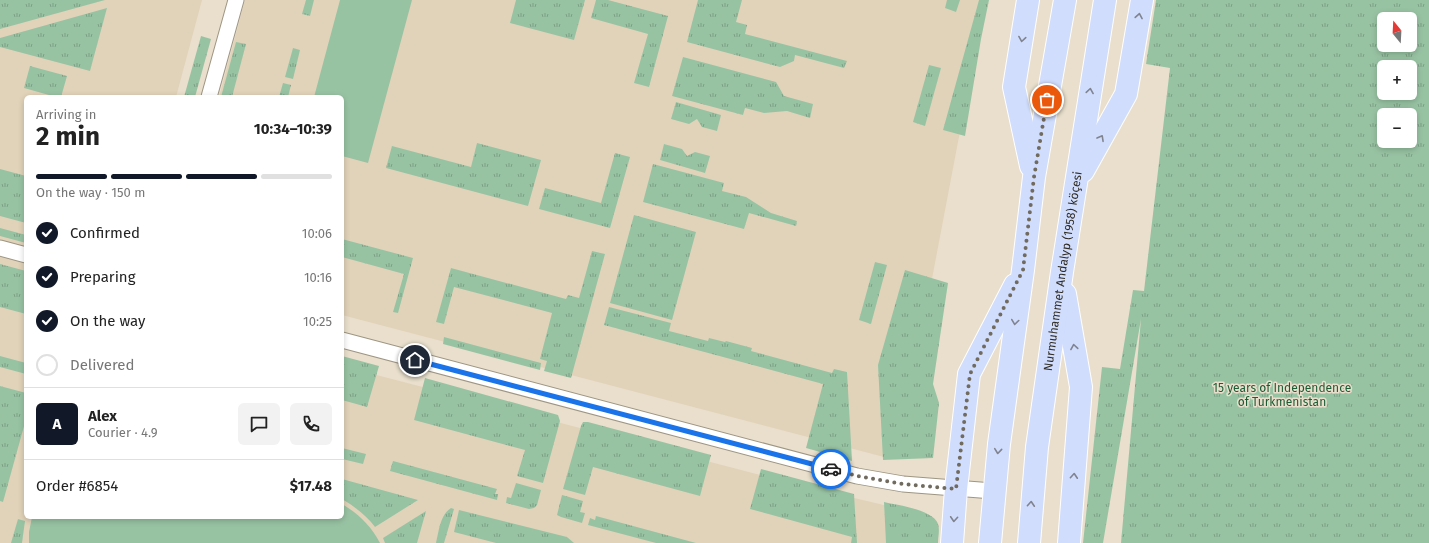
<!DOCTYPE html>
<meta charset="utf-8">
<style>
:root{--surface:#fff;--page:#f2f2f2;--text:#222;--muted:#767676;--line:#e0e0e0;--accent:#111827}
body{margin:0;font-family:"Fira Sans",sans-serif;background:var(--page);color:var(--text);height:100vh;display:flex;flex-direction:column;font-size:15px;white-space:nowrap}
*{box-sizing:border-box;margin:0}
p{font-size:13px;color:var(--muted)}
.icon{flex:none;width:22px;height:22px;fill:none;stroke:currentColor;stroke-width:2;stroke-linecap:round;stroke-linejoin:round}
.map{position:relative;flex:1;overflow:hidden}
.side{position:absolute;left:24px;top:95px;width:320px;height:424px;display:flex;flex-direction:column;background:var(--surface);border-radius:6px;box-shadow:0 2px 6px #0003}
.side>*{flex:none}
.needle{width:26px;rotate:342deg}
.buttons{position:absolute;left:1377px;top:12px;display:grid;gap:8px}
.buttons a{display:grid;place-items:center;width:40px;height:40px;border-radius:6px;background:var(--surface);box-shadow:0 2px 6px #0003;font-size:20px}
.pin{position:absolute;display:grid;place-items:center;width:34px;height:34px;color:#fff;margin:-17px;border:2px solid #fff;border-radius:50%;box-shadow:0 1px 4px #0007}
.courier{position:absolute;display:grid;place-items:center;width:40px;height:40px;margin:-20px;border:3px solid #1a73e8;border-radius:50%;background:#fff;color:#222;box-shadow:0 1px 5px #0007}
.head em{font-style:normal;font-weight:700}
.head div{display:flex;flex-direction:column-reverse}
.head{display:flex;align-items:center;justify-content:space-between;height:68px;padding:0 12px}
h1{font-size:26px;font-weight:700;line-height:30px}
.bar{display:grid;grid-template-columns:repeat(4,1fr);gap:6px 4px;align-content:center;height:48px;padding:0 12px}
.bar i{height:5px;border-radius:3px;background:var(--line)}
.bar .active{background:var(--accent)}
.bar p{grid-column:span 4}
.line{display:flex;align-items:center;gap:10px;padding:0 12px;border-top:1px solid var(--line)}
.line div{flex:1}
.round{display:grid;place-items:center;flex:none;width:42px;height:42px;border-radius:6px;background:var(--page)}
ol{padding:0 12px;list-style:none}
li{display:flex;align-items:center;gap:12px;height:44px}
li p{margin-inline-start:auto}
li .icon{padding:4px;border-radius:50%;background:var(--accent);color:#fff;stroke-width:4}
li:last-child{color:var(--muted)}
li i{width:22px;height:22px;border:2px solid var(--line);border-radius:50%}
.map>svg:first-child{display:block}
.built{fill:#e1d3b9}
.grass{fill:url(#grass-tufts);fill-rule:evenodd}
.pitch{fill:#98c3a3}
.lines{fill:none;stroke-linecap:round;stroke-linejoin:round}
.street-casing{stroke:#9e9583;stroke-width:17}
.primary-casing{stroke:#fff;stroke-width:24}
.street{stroke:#fff;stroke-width:15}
.primary{stroke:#d0ddfd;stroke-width:22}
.oneway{stroke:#808490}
.done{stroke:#716b5f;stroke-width:4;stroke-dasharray:0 7.2}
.route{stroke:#1a73e8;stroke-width:5}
.labels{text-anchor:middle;stroke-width:3;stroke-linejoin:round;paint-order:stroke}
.street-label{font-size:12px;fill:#302c24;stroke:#e9dfcc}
.park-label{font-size:12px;fill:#1c5c35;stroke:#e9dfcc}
</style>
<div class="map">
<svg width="1429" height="543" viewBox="0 0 1429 543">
<defs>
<pattern id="grass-tufts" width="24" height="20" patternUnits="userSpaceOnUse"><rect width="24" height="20" fill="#98c3a3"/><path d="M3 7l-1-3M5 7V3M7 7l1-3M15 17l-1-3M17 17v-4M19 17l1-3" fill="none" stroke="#7c9f85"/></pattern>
</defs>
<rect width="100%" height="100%" fill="#e9dfcc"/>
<g class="built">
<polygon points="0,0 202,0 176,97 26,97 26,517 342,517 342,366 799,485 922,514 934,543 0,543"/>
<polygon points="245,0 985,0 931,284 884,457 342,315 342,97 219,97"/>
</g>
<g class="grass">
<polygon points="0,0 105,0 0,29"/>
<polygon points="306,0 314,0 310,16 302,14"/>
<polygon points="516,0 585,0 574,40 510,23"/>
<polygon points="596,0 608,0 668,16 649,87 634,83 648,34 591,18"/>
<polygon points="698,0 742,0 736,22 747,25 745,34 847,61 844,68 795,55 794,61 780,67 687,42"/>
<polygon points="947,0 960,0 956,12 945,8"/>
<polygon points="979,0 989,0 981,39 965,136 943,130"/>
<path d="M1156,0h273v543h-308l20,-224 -38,224h-20l19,-176 18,2 13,-79 11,1 26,-223 -24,-4zM1384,19h26v26h-26zM1384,67h26v26h-26zM1384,115h26v26h-26z"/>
<polygon points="107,8 90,71 0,47 0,38"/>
<polygon points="201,36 211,39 195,97 184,97"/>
<polygon points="236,42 246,44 232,97 221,97"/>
<polygon points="293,48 300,50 293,79 285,77"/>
<polygon points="683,57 776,82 784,96 813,104 810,118 787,111 764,113 745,108 743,115 672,96"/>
<polygon points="929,65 941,68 925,126 913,122"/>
<polygon points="30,66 67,76 61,97 56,97 24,88"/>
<polygon points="283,83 291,85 288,97 279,97"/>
<polygon points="676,102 721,115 717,131 702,127 697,119 689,124 671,119"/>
<polygon points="477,143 541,160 528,206 386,168 392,146 471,167"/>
<polygon points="664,144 682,149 687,156 695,152 710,156 705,173 660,160"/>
<polygon points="615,153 630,157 610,228 539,209 545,188 601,203"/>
<polygon points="653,164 724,183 722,191 746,197 771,213 797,221 796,226 749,213 744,229 643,202"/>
<polygon points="0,169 26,176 26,223 0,216"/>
<polygon points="634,215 696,232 672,320 610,303"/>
<polygon points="0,228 26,235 26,243 0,236"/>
<polygon points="342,239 413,258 398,313 393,312 404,274 342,257"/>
<polygon points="592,251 605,254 571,378 544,371 547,361 540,359 552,313 454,287 444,324 436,322 451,268 566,299 568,295 579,298"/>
<polygon points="875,262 887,265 871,324 859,320"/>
<polygon points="0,264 26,271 26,314 0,307"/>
<polygon points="905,270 948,283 933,384 939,403 933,458 883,460 878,365"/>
<polygon points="609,307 671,323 669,331 708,341 709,338 725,342 726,341 752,348 751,351 832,373 834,369 847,372 852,461 806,448 823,384 604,325"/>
<polygon points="444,337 541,363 540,370 443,344"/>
<polygon points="0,356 26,363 26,374 0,367"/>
<polygon points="342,356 379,366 367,407 342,400"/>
<polygon points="425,378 558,415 560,421 543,483 517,476 525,450 414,420"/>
<polygon points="0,386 26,393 26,419 3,502 0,501"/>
<polygon points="583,422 588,422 711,455 700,496 593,467 585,495 563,489 581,426"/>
<polygon points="342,448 366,454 363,464 342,459"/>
<polygon points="393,461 497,489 495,494 498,494 497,500 390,471"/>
<polygon points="761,469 854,494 857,543 851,543 852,537 750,509"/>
<path d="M342,479l76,21 -43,27c-9,-12 -20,-20 -33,-28z"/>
<polygon points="516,483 541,490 537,505 534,508 529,509 506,503 507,497 511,498"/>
<polygon points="562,495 583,501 580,512 585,513 582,523 561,517 557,515"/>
<path d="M884,502c13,3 50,8 54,22 2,6 0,13 0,19h-52z"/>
<path d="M451,508l3,1 -10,34h-8c3,-12 4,-28 15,-35z"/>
<polygon points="459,510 567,537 574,543 496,543 454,532"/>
<polygon points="426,511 417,543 385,543 383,538"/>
<polygon points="596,516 696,543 656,543 588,525 590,518 595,520"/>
<polygon points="18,519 25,521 22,543 11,543"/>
</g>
<g class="pitch">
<polygon points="340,0 412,0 368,163 342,156 342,97 314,97"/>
<path d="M342,504c17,10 29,22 38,39h-351v-11l3,-15h310z"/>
</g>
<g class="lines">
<defs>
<g id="street">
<polyline points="209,97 236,0"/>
<polyline points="0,248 26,255"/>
<polyline points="342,340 857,476 903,484 993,491"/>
</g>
<g id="primary">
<polyline points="1028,0 1014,87 1031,166"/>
<polyline points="1083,171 1126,94 1142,0"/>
<polyline points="1065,294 1081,387 1069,543"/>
<polyline points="952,543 956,489 969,374 1015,285"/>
<polyline points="990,543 999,444 1023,270 1034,177 1065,0"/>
<path id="s1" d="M1029,543l8,-96 25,-175 43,-272"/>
</g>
</defs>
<use href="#street" class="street-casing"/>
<use href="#primary" class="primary-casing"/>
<use href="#street" class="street"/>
<use href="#primary" class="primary"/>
</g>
<defs><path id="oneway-chevron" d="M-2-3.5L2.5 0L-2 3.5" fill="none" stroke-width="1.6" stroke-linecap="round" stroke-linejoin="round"/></defs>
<g class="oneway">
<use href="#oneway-chevron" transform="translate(1139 16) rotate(-80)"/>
<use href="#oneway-chevron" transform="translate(1022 39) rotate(99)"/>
<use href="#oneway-chevron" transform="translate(1090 91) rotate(-81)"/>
<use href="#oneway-chevron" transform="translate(1101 138) rotate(-61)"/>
<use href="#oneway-chevron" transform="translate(1015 322) rotate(98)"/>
<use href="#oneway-chevron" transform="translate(1074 347) rotate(-99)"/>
<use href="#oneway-chevron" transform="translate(998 451) rotate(96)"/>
<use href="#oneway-chevron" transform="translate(1074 476) rotate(-86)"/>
<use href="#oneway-chevron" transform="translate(1031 504) rotate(-86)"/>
<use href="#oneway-chevron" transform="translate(954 519) rotate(94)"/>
</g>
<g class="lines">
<polyline class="done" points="831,469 857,476 903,484 956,489 970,374 1023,270 1034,177 1047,100"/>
<polyline class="route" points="415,360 831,469"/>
</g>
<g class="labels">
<g class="street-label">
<text dy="4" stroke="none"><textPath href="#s1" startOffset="274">Nurmuhammet Andalyp (1958) köçesi</textPath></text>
</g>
<g class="park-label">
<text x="1282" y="392">15 years of Independence<tspan x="1282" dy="14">of Turkmenistan</tspan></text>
</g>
</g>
</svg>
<div class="buttons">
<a><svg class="needle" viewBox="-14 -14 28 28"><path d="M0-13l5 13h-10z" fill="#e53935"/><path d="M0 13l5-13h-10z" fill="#767676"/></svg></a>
<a>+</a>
<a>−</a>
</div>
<div class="pin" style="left:1047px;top:100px;background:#ea580c"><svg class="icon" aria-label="bag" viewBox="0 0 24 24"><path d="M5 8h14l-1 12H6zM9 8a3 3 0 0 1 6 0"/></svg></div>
<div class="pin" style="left:415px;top:360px;background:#1f2937"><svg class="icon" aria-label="home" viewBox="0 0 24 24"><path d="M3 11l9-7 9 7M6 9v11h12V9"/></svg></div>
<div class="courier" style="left:831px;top:469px"><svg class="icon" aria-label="car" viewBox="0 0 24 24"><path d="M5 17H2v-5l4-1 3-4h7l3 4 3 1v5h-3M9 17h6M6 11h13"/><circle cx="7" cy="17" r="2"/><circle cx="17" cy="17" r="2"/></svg></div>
<section class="side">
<div class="head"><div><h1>2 min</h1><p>Arriving in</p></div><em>10:34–10:39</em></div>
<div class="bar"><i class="active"></i><i class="active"></i><i class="active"></i><i></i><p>On the way · 150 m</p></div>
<ol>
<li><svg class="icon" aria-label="check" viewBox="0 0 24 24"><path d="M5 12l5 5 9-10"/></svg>Confirmed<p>10:06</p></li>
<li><svg class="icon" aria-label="check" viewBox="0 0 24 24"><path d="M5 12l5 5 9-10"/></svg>Preparing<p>10:16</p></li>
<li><svg class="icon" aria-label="check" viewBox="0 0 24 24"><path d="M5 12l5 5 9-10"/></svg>On the way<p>10:25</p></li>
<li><i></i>Delivered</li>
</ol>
<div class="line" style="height:72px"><b class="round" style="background:var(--accent);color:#fff">A</b><div><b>Alex</b><p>Courier · 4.9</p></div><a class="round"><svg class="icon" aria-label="chat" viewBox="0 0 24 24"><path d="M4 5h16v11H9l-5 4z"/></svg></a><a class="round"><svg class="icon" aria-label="phone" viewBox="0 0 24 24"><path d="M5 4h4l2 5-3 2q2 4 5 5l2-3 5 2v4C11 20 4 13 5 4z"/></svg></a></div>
<div class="line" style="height:52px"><div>Order #6854</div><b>$17.48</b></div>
</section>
</div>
